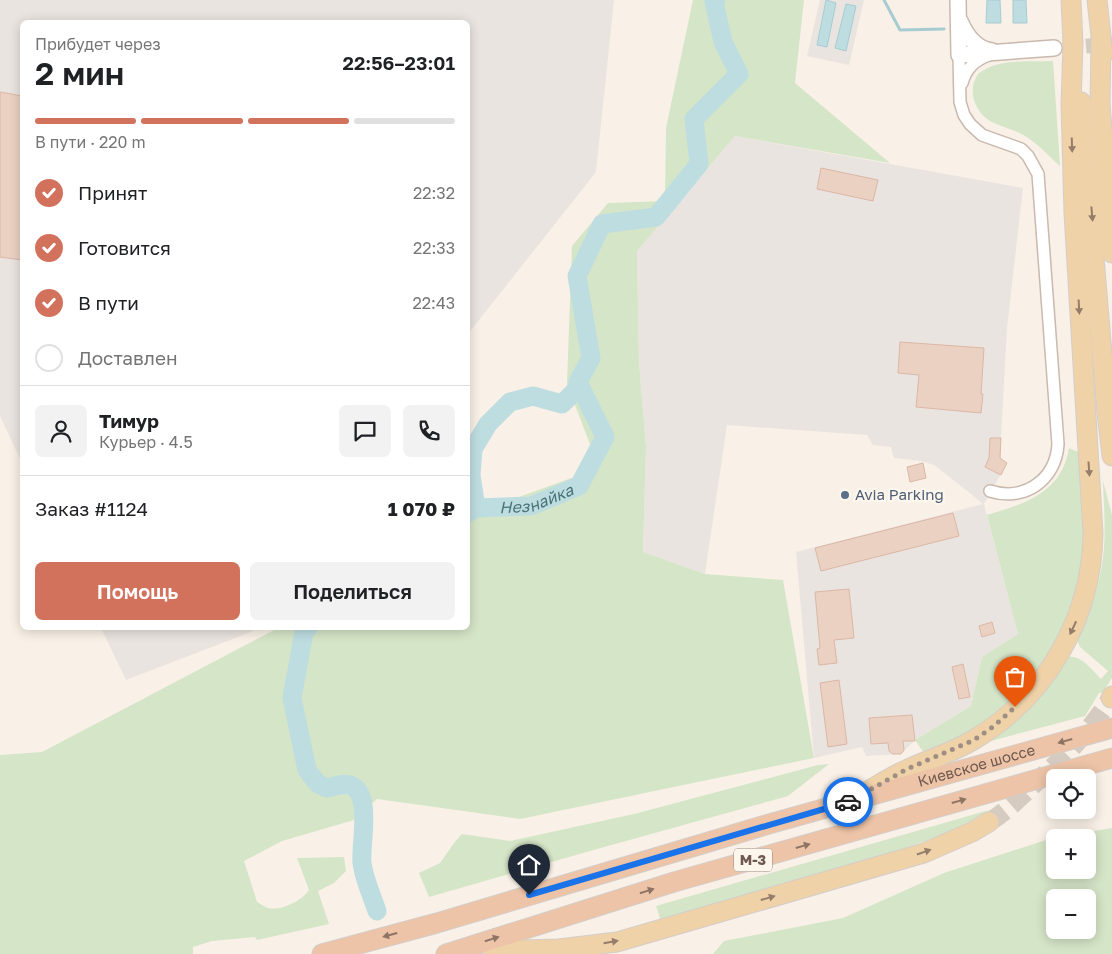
<!DOCTYPE html>
<html lang="ru">
<meta charset="utf-8">
<style>
:root{--surface:#fff;--page:#f2f2f2;--text:#202124;--muted:#757577;--line:#e0e0e0;--accent:#d3725c}
body{margin:0;font-family:"Golos Text",sans-serif;background:var(--page);color:var(--text);height:100vh;display:flex;flex-direction:column;font-size:19px;white-space:nowrap}
*{box-sizing:border-box;margin:0}
p{font-size:16px;color:var(--muted)}
.icon{flex:none;width:28px;height:28px;fill:none;stroke:currentColor;stroke-width:2;stroke-linecap:round;stroke-linejoin:round}
.map{position:relative;flex:1;overflow:hidden}
.panel{position:absolute;left:20px;top:20px;width:450px;height:610px;display:flex;flex-direction:column;background:var(--surface);border-radius:8px;box-shadow:0 2px 12px #0003}
.panel>*{flex:none}
.tools{position:absolute;left:1046px;top:769px;display:grid;gap:10px}
.tools a{display:grid;place-items:center;width:50px;height:50px;border-radius:8px;background:var(--surface);box-shadow:0 2px 12px #0003;font-size:25px}
.pin{position:absolute;display:grid;place-items:center;width:42px;height:42px;color:#fff;margin:-51px -21px;border-radius:50% 50% 50% 0;rotate:-45deg;box-shadow:0 0 5px #0007}
.pin .icon{rotate:45deg}
.courier{position:absolute;display:grid;place-items:center;width:50px;height:50px;margin:-25px;border:4px solid #1a73e8;border-radius:50%;background:#fff;color:#222;box-shadow:0 1px 6px #0007}
.headline em{font-style:normal;font-weight:600}
.headline div{display:flex;flex-direction:column-reverse}
.headline{display:flex;align-items:center;justify-content:space-between;height:85px;padding:0 15px}
h1{font-size:32px;font-weight:600;line-height:38px}
.bar{display:grid;grid-template-columns:repeat(4,1fr);gap:8px 5px;align-content:center;height:60px;padding:0 15px}
.bar i{height:6px;border-radius:4px;background:var(--line)}
.bar .selected{background:var(--accent)}
.bar p{grid-column:span 4}
.line{display:flex;align-items:center;gap:12px;padding:0 15px;border-top:1px solid var(--line)}
.line div{flex:1}
.round{display:grid;place-items:center;flex:none;width:52px;height:52px;border-radius:8px;background:var(--page)}
ol{padding:0 15px;list-style:none}
li{display:flex;align-items:center;gap:15px;height:55px}
li p{margin-inline-start:auto}
li .icon{padding:5px;border-radius:50%;background:var(--accent);color:#fff;stroke-width:4}
li:last-child{color:var(--muted)}
li i{width:28px;height:28px;border:2px solid var(--line);border-radius:50%}
.button{display:flex;gap:10px;margin-top:auto;padding:10px 15px}
.button a{flex:1;height:58px;border-radius:8px;background:var(--accent);color:#fff;font-size:20px;font-weight:600;line-height:58px;text-align:center}
.button a+a{background:var(--page);color:var(--text)}
.map>svg:first-child{display:block}
.industrial{fill:#eae4e0}
.green{fill:#d5e5c7;fill-rule:evenodd}
.water{fill:#bedde0;stroke:#a6ccd1}
.lines{fill:none;stroke-linecap:round;stroke-linejoin:round}
.stream{stroke:#a6ccd1;stroke-width:3}
.river{stroke:#bedde0;stroke-width:19}
.building{fill:#ebd1c2;stroke:#dbb7a5}
.tertiary-tunnel{stroke:#d6cbc1;stroke-width:15;stroke-dasharray:15 8;stroke-linecap:butt}
.primary-tunnel{stroke:#d6cbc1;stroke-width:19;stroke-dasharray:19 9;stroke-linecap:butt}
.minor-casing{stroke:#c9b9ae;stroke-width:14}
.tertiary-casing{stroke:#c9b9ae;stroke-width:18}
.primary-casing{stroke:#d4cdca;stroke-width:21}
.trunk-casing{stroke:#d4cdca;stroke-width:21}
.minor{stroke:#fff;stroke-width:11}
.tertiary{stroke:#fff;stroke-width:15}
.primary{stroke:#efd2a8;stroke-width:19}
.trunk{stroke:#edc4a7;stroke-width:19}
.oneway{fill:#957d6a}
.oneway2{fill:#8e7465}
.done{stroke:#9f8e84;stroke-width:5;stroke-dasharray:0 9}
.route{stroke:#1a73e8;stroke-width:6}
.service-dot{fill:#5c6f8a;stroke:#fcf6ed;stroke-width:2}
.labels{text-anchor:middle;stroke-width:4.5;stroke-linejoin:round;paint-order:stroke}
.shield{fill:#fcf6ed;stroke:#99887e;stroke-width:1}
.shield-label{font-size:14px;font-weight:bold;fill:#6f594f}
.service-label{font-size:15px;fill:#4e5e75;stroke:#fcf6ed;text-anchor:start}
.street-label{font-size:15px;fill:#6f594f;stroke:#fcf6ed}
.water-label{font-size:16px;font-style:italic;fill:#487379;stroke:#fcf6ed}
</style>
<div class="map">
<svg width="1112" height="954" viewBox="0 0 1112 954">
<rect width="100%" height="100%" fill="#f9f1e7"/>
<g class="industrial">
<polygon points="0,0 614,0 596,172 468,334 468,22 22,22 22,463 0,416"/>
<polygon points="820,0 864,0 849,65 807,56"/>
<polygon points="735,136 1023,188 1007,328 1001,438 1000,458 1007,463 984,504 1018,634 982,657 971,706 915,740 901,754 866,756 862,747 814,758 796,552 983,504 961,486 934,465 921,461 894,458 891,447 873,445 867,435 727,425 705,574 643,552 646,447 639,363 637,251"/>
<polygon points="101,628 254,628 251,632 126,680"/>
</g>
<g class="green">
<path d="M693,0h111l-9,83 95,80 -155,-27 -98,115 2,112 7,84 -3,105 62,22 78,6 31,178 -294,61 -143,-20 -23,21 -72,21 -38,20 13,41c4,2 8,5 11,6 13,3 34,-7 41,-18l-12,-32 47,-1 2,14 -12,12 -16,8 11,33 -72,16 -2,-3 -43,4 -19,6v7h-193v-199l42,-3 236,-124h190v-119l32,-5 99,-36 -32,-84 5,-138 36,-43 57,-2 1,-73z"/>
<path d="M1053,61l7,105c-10,-9 -23,-23 -35,-30 -20,-12 -40,-9 -50,-33 -4,-11 -3,-19 3,-29 20,-16 51,-12 75,-13z"/>
<path d="M1069,448l11,5 6,96 -10,51 -24,53 -33,40 -20,19 -35,23 -29,14 -11,4 -9,-13 56,-34 11,-49 36,-23 -31,-119c37,-11 75,-22 82,-67z"/>
<path d="M1103,481l9,34v163l-9,14 -4,1 -14,23 -94,25 45,-39 22,-28 11,-17c12,-2 24,14 32,22l7,-8 -28,-24 -3,-7c11,-22 19,-45 24,-70 6,-28 3,-59 2,-89z"/>
<polygon points="829,764 788,796 597,849 429,897 419,873 440,863 454,843 462,834 510,841 634,814 818,765"/>
<path d="M989,810c-45,30 -99,42 -151,58v2l-177,51 -5,-15z"/>
<path d="M1112,828v126h-399l11,-13 119,-23 101,-45 108,-35h3v32h33v-32l-31,-1zM1055,898h33v32h-33z"/>
</g>
<g class="water">
<polygon points="826,0 836,3 827,47 817,45"/>
<polygon points="987,0 1000,0 1001,23 986,23"/>
<polygon points="1013,0 1026,0 1027,23 1013,23"/>
<polygon points="846,4 856,6 846,51 835,48"/>
</g>
<g class="lines">
<polyline class="stream" points="884,0 900,30 944,29"/>
<g class="river">
<polyline points="476,508 471,475 473,449 488,424 510,402 533,396 562,404 580,386"/>
<path id="s1" d="M468,513l8,-5 55,-2 48,-20 26,-49 -27,-55 13,-24 -14,-82 25,-52 54,-7 43,-53 -5,-45 45,-45 -16,-32 -9,-40 2,-2"/>
<path d="M308,628l-4,4 -12,66 15,72 10,13 10,5c8,-2 16,-5 23,-3 23,8 10,59 12,78 2,16 10,33 15,48"/>
</g>
</g>
<g class="building">
<polygon points="0,92 22,96 22,260 0,257"/>
<polygon points="821,168 878,180 873,201 817,189"/>
<polygon points="900,342 984,348 981,394 983,394 981,413 916,407 919,375 898,373"/>
<polygon points="990,438 1001,438 1000,458 1007,463 1001,475 985,467 989,458"/>
<polygon points="923,463 926,478 910,482 907,467"/>
<polygon points="953,513 959,536 821,571 815,548"/>
<polygon points="849,589 854,638 834,640 837,663 819,665 817,649 820,648 815,592"/>
<polygon points="992,622 995,633 982,637 979,626"/>
<polygon points="963,664 970,697 959,699 952,667"/>
<polygon points="839,680 847,744 828,747 820,683"/>
<polygon points="912,715 915,741 903,741 904,750 901,754 893,754 889,751 888,743 871,744 869,718"/>
</g>
<g class="lines">
<polyline class="tertiary-tunnel" points="1063,48 1112,44"/>
<path class="primary-tunnel" d="M989,822c16,-9 29,-23 42,-35 32,-29 57,-53 80,-89"/>
<defs>
<g id="minor">
<path d="M959,55l1,47 4,13 6,9 12,11 39,14 7,7 10,18 20,270c-2,36 -34,58 -68,47"/>
<path d="M962,83c4,-15 13,-23 27,-28"/>
</g>
<g id="tertiary">
<polyline points="958,0 959,55 1054,48"/>
<path d="M960,21c6,14 16,28 32,30"/>
</g>
<g id="primary">
<polyline points="1097,0 1103,54"/>
<polyline points="1101,41 1100,103 1112,253"/>
<polyline points="1081,102 1107,413 1112,456"/>
<polyline points="1111,698 1112,696"/>
<path d="M861,795c16,-9 31,-19 47,-26 22,-10 46,-17 67,-30 72,-43 117,-122 118,-206l-19,-320 -3,-108 2,-62 -2,-43"/>
<polyline points="493,954 521,950 559,949 617,942 924,853 972,832 989,822"/>
</g>
<g id="trunk">
<path id="s2" d="M322,954l115,-31 332,-99 343,-96"/>
<polyline points="446,954 674,882 1112,758"/>
</g>
</defs>
<use href="#minor" class="minor-casing"/>
<use href="#tertiary" class="tertiary-casing"/>
<use href="#primary" class="primary-casing"/>
<use href="#trunk" class="trunk-casing"/>
<use href="#minor" class="minor"/>
<use href="#tertiary" class="tertiary"/>
<use href="#primary" class="primary"/>
<use href="#trunk" class="trunk"/>
</g>
<defs><path id="oneway-solid" d="M-6-.8H1V-3.2L6.5 0L1 3.2V.8H-6Z" transform="scale(1.25)"/></defs>
<g class="oneway">
<use href="#oneway-solid" transform="translate(1072 145) rotate(88)"/>
<use href="#oneway-solid" transform="translate(1092 214) rotate(85)"/>
<use href="#oneway-solid" transform="translate(1079 307) rotate(87)"/>
<use href="#oneway-solid" transform="translate(1089 469) rotate(86)"/>
<use href="#oneway-solid" transform="translate(1073 628) rotate(115)"/>
<use href="#oneway-solid" transform="translate(924 852) rotate(-19)"/>
<use href="#oneway-solid" transform="translate(768 898) rotate(-16)"/>
<use href="#oneway-solid" transform="translate(611 942) rotate(-10)"/>
</g>
<g class="oneway2">
<use href="#oneway-solid" transform="translate(1065 741) rotate(164)"/>
<use href="#oneway-solid" transform="translate(959 801) rotate(-16)"/>
<use href="#oneway-solid" transform="translate(803 846) rotate(-16)"/>
<use href="#oneway-solid" transform="translate(647 891) rotate(-17)"/>
<use href="#oneway-solid" transform="translate(390 935) rotate(165)"/>
<use href="#oneway-solid" transform="translate(492 939) rotate(-17)"/>
</g>
<g class="lines">
<polyline class="done" points="848,802 907,769 974,740 994,726 1015,707"/>
<polyline class="route" points="529,895 848,802"/>
</g>
<circle class="service-dot" cx="845" cy="495" r="5"/>
<g class="labels">
<rect class="shield" x="734" y="848.5" width="38" height="23" rx="4"/>
<g class="shield-label">
<text x="753" y="865">М-3</text>
</g>
<g class="service-label">
<text x="855" y="500">Avia Parking</text>
</g>
<g class="street-label">
<text dy="5" stroke="none"><textPath href="#s2" startOffset="681">Киевское шоссе</textPath></text>
</g>
<g class="water-label">
<text dy="6" stroke="none"><textPath href="#s1" startOffset="71">Незнайка</textPath></text>
</g>
</g>
</svg>
<div class="tools">
<a><svg class="icon" aria-label="locate" viewBox="0 0 24 24"><circle cx="12" cy="12" r="6"/><path d="M12 2v4M12 18v4M2 12h4M18 12h4"/></svg></a>
<a>+</a>
<a>−</a>
</div>
<div class="pin" style="left:1015px;top:707px;background:#ea580c"><svg class="icon" aria-label="bag" viewBox="0 0 24 24"><path d="M5 8h14l-1 12H6zM9 8a3 3 0 0 1 6 0"/></svg></div>
<div class="pin" style="left:529px;top:895px;background:#1f2937"><svg class="icon" aria-label="home" viewBox="0 0 24 24"><path d="M3 11l9-7 9 7M6 9v11h12V9"/></svg></div>
<div class="courier" style="left:848px;top:802px"><svg class="icon" aria-label="car" viewBox="0 0 24 24"><path d="M5 17H2v-5l4-1 3-4h7l3 4 3 1v5h-3M9 17h6M6 11h13"/><circle cx="7" cy="17" r="2"/><circle cx="17" cy="17" r="2"/></svg></div>
<section class="panel">
<div class="headline"><div><h1>2 мин</h1><p>Прибудет через</p></div><em>22:56–23:01</em></div>
<div class="bar"><i class="selected"></i><i class="selected"></i><i class="selected"></i><i></i><p>В пути · 220 m</p></div>
<ol>
<li><svg class="icon" aria-label="check" viewBox="0 0 24 24"><path d="M5 12l5 5 9-10"/></svg>Принят<p>22:32</p></li>
<li><svg class="icon" aria-label="check" viewBox="0 0 24 24"><path d="M5 12l5 5 9-10"/></svg>Готовится<p>22:33</p></li>
<li><svg class="icon" aria-label="check" viewBox="0 0 24 24"><path d="M5 12l5 5 9-10"/></svg>В пути<p>22:43</p></li>
<li><i></i>Доставлен</li>
</ol>
<div class="line" style="height:90px"><a class="round"><svg class="icon" aria-label="person" viewBox="0 0 24 24"><circle cx="12" cy="8" r="4"/><path d="M4 21q1-7 8-7t8 7"/></svg></a><div><b>Тимур</b><p>Курьер · 4.5</p></div><a class="round"><svg class="icon" aria-label="chat" viewBox="0 0 24 24"><path d="M4 5h16v11H9l-5 4z"/></svg></a><a class="round"><svg class="icon" aria-label="phone" viewBox="0 0 24 24"><path d="M5 4h4l2 5-3 2q2 4 5 5l2-3 5 2v4C11 20 4 13 5 4z"/></svg></a></div>
<div class="line" style="height:65px"><div>Заказ #1124</div><b>1 070 ₽</b></div>
<div class="button"><a>Помощь</a><a>Поделиться</a></div>
</section>
</div>
